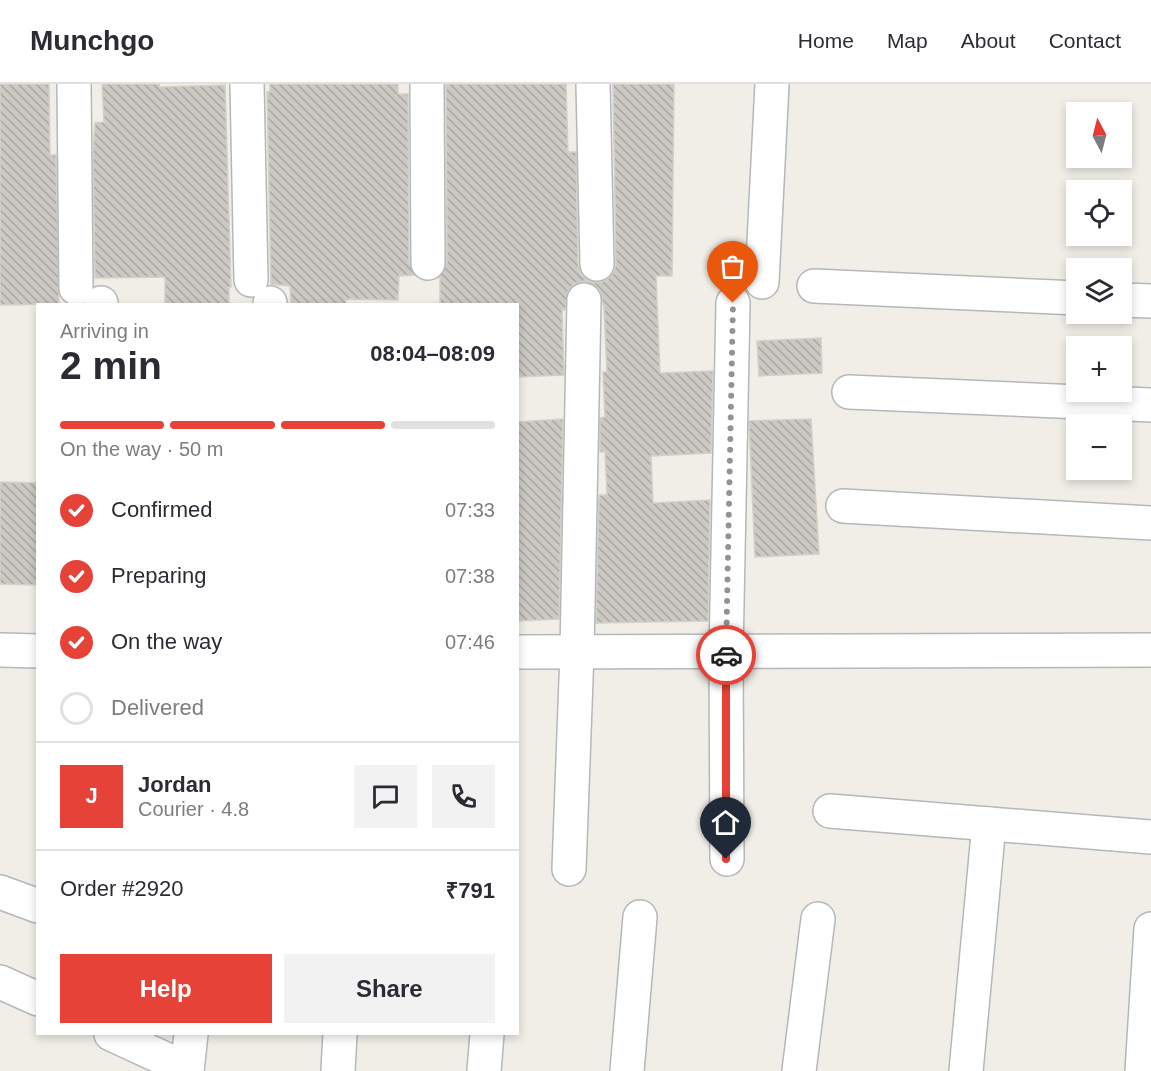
<!DOCTYPE html>
<meta charset="utf-8">
<style>
:root{--surface:#fff;--page:#f2f2f3;--text:#2b2b33;--muted:#7c7c81;--line:#e1e1e2;--accent:#e64238}
body{margin:0;font-family:Helvetica,sans-serif;background:var(--page);color:var(--text);height:100vh;display:flex;flex-direction:column;font-size:22px;white-space:nowrap}
*{box-sizing:border-box;margin:0}
p{font-size:20px;color:var(--muted)}
.icon{flex:none;width:33px;height:33px;fill:none;stroke:currentColor;stroke-width:2;stroke-linecap:round;stroke-linejoin:round}
.map{position:relative;flex:1;overflow:hidden}
.side{position:absolute;left:36px;top:219px;width:483px;height:732px;display:flex;flex-direction:column;background:var(--surface);border-radius:0px;box-shadow:0 3px 9px #0003}
.side>*{flex:none}
.needle{width:39px;rotate:353deg}
.fabs{position:absolute;left:1066px;top:18px;display:grid;gap:12px}
.fabs a{display:grid;place-items:center;width:66px;height:66px;border-radius:0px;background:var(--surface);box-shadow:0 3px 9px #0003;font-size:30px}
.pin{position:absolute;display:grid;place-items:center;width:51px;height:51px;color:#fff;margin:-62px -26px;border-radius:50% 50% 50% 0;rotate:-45deg;box-shadow:0 0 6px #0007}
.pin .icon{rotate:45deg}
.courier{position:absolute;display:grid;place-items:center;width:60px;height:60px;margin:-30px;border:4px solid #e64238;border-radius:50%;background:#fff;color:#222;box-shadow:0 2px 8px #0007}
.summary em{font-style:normal;font-weight:700}
.summary div{display:flex;flex-direction:column-reverse}
.summary{display:flex;align-items:center;justify-content:space-between;height:102px;padding:0 24px}
h1{font-size:39px;font-weight:700;line-height:45px}
.bar{display:grid;grid-template-columns:repeat(4,1fr);gap:9px 6px;align-content:center;height:72px;padding:0 24px}
.bar i{height:8px;border-radius:4px;background:var(--line)}
.bar .current{background:var(--accent)}
.bar p{grid-column:span 4}
.line{display:flex;align-items:center;gap:15px;padding:0 24px;border-top:2px solid var(--line)}
.line div{flex:1}
.round{display:grid;place-items:center;flex:none;width:63px;height:63px;border-radius:0px;background:var(--page)}
ol{padding:0 24px;list-style:none}
li{display:flex;align-items:center;gap:18px;height:66px}
li p{margin-inline-start:auto}
li .icon{padding:6px;border-radius:50%;background:var(--accent);color:#fff;stroke-width:4}
li:last-child{color:var(--muted)}
li i{width:33px;height:33px;border:3px solid var(--line);border-radius:50%}
.primary-button{display:flex;gap:12px;margin-top:auto;padding:12px 24px}
.primary-button a{flex:1;height:69px;border-radius:0px;background:var(--accent);color:#fff;font-size:24px;font-weight:700;line-height:69px;text-align:center}
.primary-button a+a{background:var(--page);color:var(--text)}
header{display:flex;align-items:center;gap:36px;box-sizing:border-box;height:84px;padding:0 30px;background:var(--surface);border-bottom:2px solid var(--line)}
header strong{font-size:28px}
nav{display:flex;gap:33px;margin-inline-start:auto;font-size:21px}
.map>svg:first-child{display:block}
.building{fill:url(#building-back-hatch);stroke:#d5d0c6;stroke-width:1.5}
.lines{fill:none;stroke-linecap:round;stroke-linejoin:round}
.street-casing{stroke:#b4b8bb;stroke-width:36}
.secondary-casing{stroke:#b3b7bb;stroke-width:36}
.street{stroke:#fff;stroke-width:33}
.secondary{stroke:#fff;stroke-width:33}
.done{stroke:#929494;stroke-width:6;stroke-dasharray:0 10.8}
.route{stroke:#e64238;stroke-width:8}
</style>
<header>
<strong>Munchgo</strong>
<nav><a>Home</a><a>Map</a><a>About</a><a>Contact</a></nav>
</header>
<div class="map">
<svg width="1151" height="987" viewBox="0 0 1151 987">
<defs>
<pattern id="building-back-hatch" width="6" height="6" patternUnits="userSpaceOnUse" patternTransform="scale(1.5)"><rect width="6" height="6" fill="#ccc9c4"/><path d="M-1 5l2 2M0 0l6 6M5-1l2 2" fill="none" stroke="#a9a7a3"/></pattern>
</defs>
<rect width="100%" height="100%" fill="#f0eee7"/>
<g class="building">
<polygon points="0,0 49,0 50,71 56,71 59,220 0,221"/>
<polygon points="102,0 159,0 160,3 225,1 231,203 229,203 229,220 165,220 165,193 95,194 93,71 95,39 104,38"/>
<polygon points="270,0 398,0 398,10 408,10 409,179 415,191 399,192 398,216 346,215 346,220 291,220 290,202 271,200 267,8 270,8"/>
<polygon points="446,0 566,0 568,68 576,68 578,180 581,190 588,196 597,199 607,196 614,188 616,180 613,0 674,0 672,192 656,192 660,289 713,287 711,369 651,372 653,419 710,416 708,537 596,539 599,411 607,411 605,368 600,368 600,334 605,333 603,288 607,288 604,224 600,206 593,200 584,197 574,200 568,207 565,226 562,226 564,291 518,293 518,220 440,220 440,193 447,179"/>
<polygon points="821,254 822,289 759,292 757,257"/>
<polygon points="563,335 559,535 518,537 518,338"/>
<polygon points="811,335 819,470 755,473 749,337"/>
<polygon points="0,398 38,399 38,501 0,500"/>
</g>
<g class="lines">
<defs>
<g id="street">
<polyline points="74,0 76,204"/>
<polyline points="247,0 251,196"/>
<polyline points="427,0 428,179"/>
<polyline points="593,0 597,180"/>
<polyline points="762,198 772,0"/>
<polyline points="814,202 1077,214"/>
<polyline points="1122,216 1151,217"/>
<polyline points="101,220 101,219"/>
<polyline points="270,220 270,219"/>
<polyline points="849,308 1151,321"/>
<polyline points="843,422 1151,439"/>
<polyline points="0,566 38,567"/>
<polyline points="518,568 1151,566"/>
<polyline points="830,727 1151,753"/>
<polyline points="727,775 726,569 733,219"/>
<polyline points="569,785 577,568 584,216"/>
<polyline points="0,808 38,822"/>
<polyline points="0,898 38,915"/>
<polyline points="111,950 187,985"/>
<polyline points="187,987 191,950"/>
<polyline points="338,987 340,950"/>
<polyline points="484,987 487,950"/>
<polyline points="627,987 640,833"/>
<polyline points="799,987 818,835"/>
<polyline points="966,987 989,740"/>
</g>
<polyline id="secondary" points="1142,987 1151,845"/>
</defs>
<use href="#street" class="street-casing"/>
<use href="#secondary" class="secondary-casing"/>
<use href="#street" class="street"/>
<use href="#secondary" class="secondary"/>
</g>
<g class="lines">
<polyline class="done" points="726,571 733,219"/>
<polyline class="route" points="726,571 726,775"/>
</g>
</svg>
<div class="fabs">
<a><svg class="needle" viewBox="-14 -14 28 28"><path d="M0-13l5 13h-10z" fill="#e53935"/><path d="M0 13l5-13h-10z" fill="#7c7c81"/></svg></a>
<a><svg class="icon" aria-label="locate" viewBox="0 0 24 24"><circle cx="12" cy="12" r="6"/><path d="M12 2v4M12 18v4M2 12h4M18 12h4"/></svg></a>
<a><svg class="icon" aria-label="layers" viewBox="0 0 24 24"><path d="M12 4l9 5-9 5-9-5zM3 14l9 5 9-5"/></svg></a>
<a>+</a>
<a>−</a>
</div>
<div class="pin" style="left:733px;top:219px;background:#ea580c"><svg class="icon" aria-label="bag" viewBox="0 0 24 24"><path d="M5 8h14l-1 12H6zM9 8a3 3 0 0 1 6 0"/></svg></div>
<div class="pin" style="left:726px;top:775px;background:#1f2937"><svg class="icon" aria-label="home" viewBox="0 0 24 24"><path d="M3 11l9-7 9 7M6 9v11h12V9"/></svg></div>
<div class="courier" style="left:726px;top:571px"><svg class="icon" aria-label="car" viewBox="0 0 24 24"><path d="M5 17H2v-5l4-1 3-4h7l3 4 3 1v5h-3M9 17h6M6 11h13"/><circle cx="7" cy="17" r="2"/><circle cx="17" cy="17" r="2"/></svg></div>
<section class="side">
<div class="summary"><div><h1>2 min</h1><p>Arriving in</p></div><em>08:04–08:09</em></div>
<div class="bar"><i class="current"></i><i class="current"></i><i class="current"></i><i></i><p>On the way · 50 m</p></div>
<ol>
<li><svg class="icon" aria-label="check" viewBox="0 0 24 24"><path d="M5 12l5 5 9-10"/></svg>Confirmed<p>07:33</p></li>
<li><svg class="icon" aria-label="check" viewBox="0 0 24 24"><path d="M5 12l5 5 9-10"/></svg>Preparing<p>07:38</p></li>
<li><svg class="icon" aria-label="check" viewBox="0 0 24 24"><path d="M5 12l5 5 9-10"/></svg>On the way<p>07:46</p></li>
<li><i></i>Delivered</li>
</ol>
<div class="line" style="height:108px"><b class="round" style="background:var(--accent);color:#fff">J</b><div><b>Jordan</b><p>Courier · 4.8</p></div><a class="round"><svg class="icon" aria-label="chat" viewBox="0 0 24 24"><path d="M4 5h16v11H9l-5 4z"/></svg></a><a class="round"><svg class="icon" aria-label="phone" viewBox="0 0 24 24"><path d="M5 4h4l2 5-3 2q2 4 5 5l2-3 5 2v4C11 20 4 13 5 4z"/></svg></a></div>
<div class="line" style="height:78px"><div>Order #2920</div><b>₹791</b></div>
<div class="primary-button"><a>Help</a><a>Share</a></div>
</section>
</div>
